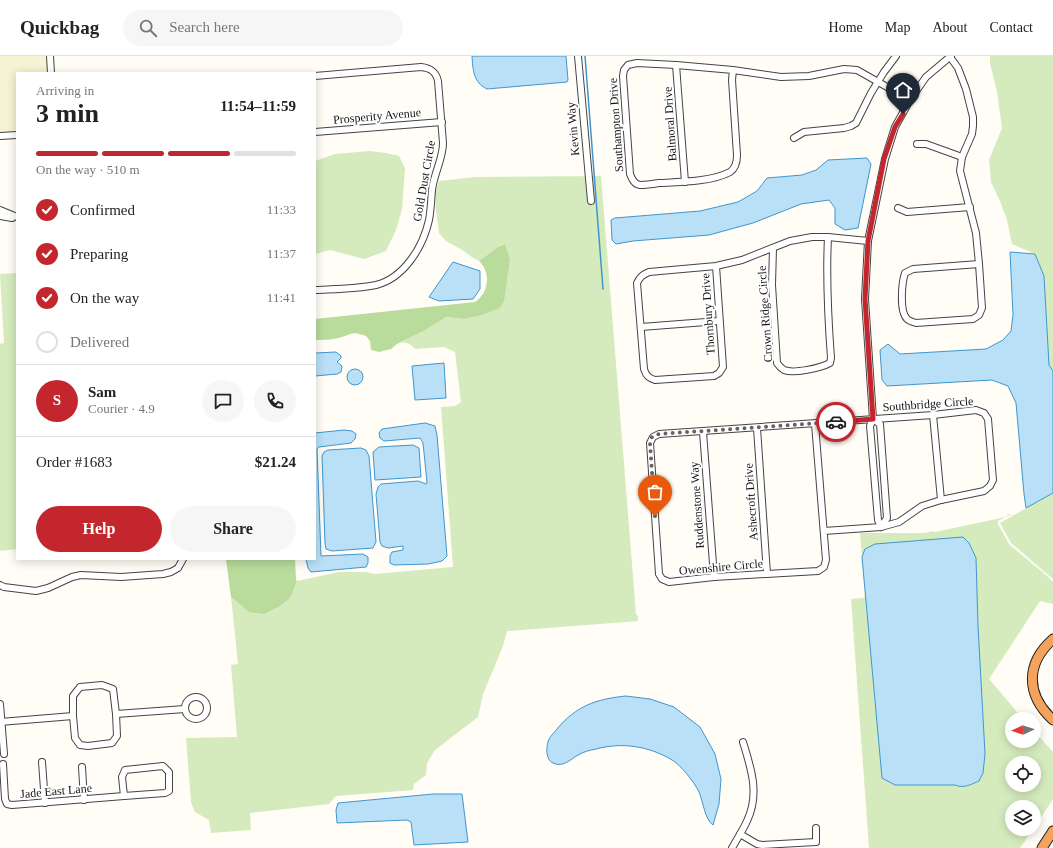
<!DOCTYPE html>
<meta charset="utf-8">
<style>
:root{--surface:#fff;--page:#f6f6f6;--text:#222;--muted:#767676;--line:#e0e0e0;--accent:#c4262e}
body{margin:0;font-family:Georgia,serif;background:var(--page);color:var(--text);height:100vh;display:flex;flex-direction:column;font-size:15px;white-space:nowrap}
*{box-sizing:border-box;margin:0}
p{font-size:13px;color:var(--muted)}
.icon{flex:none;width:22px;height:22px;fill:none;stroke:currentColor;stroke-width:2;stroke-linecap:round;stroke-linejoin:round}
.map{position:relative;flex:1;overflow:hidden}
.panel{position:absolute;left:16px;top:16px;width:300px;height:488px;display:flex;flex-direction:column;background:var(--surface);border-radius:0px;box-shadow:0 2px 10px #0003}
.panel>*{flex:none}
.needle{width:26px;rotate:266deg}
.fabs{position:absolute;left:1005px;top:656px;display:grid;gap:8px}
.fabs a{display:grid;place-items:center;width:36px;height:36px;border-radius:50%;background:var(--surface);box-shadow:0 2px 10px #0003;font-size:20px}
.pin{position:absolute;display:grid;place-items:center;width:34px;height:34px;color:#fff;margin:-41px -17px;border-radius:50% 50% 50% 0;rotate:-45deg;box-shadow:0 0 4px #0007}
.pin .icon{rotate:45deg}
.courier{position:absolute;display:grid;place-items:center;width:40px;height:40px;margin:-20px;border:3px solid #c4262e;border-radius:50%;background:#fff;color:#222;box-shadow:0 1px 5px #0007}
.headline em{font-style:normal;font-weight:700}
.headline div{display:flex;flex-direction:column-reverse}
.headline{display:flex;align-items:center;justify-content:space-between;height:68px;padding:0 20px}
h1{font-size:26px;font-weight:700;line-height:30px}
.bar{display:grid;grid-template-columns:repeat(4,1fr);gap:6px 4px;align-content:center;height:48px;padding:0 20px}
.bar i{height:5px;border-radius:3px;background:var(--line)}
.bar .selected{background:var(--accent)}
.bar p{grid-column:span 4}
.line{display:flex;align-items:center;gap:10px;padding:0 20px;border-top:1px solid var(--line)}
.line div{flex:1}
.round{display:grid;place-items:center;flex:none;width:42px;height:42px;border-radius:21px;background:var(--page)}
ol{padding:0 20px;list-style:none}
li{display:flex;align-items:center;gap:12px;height:44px}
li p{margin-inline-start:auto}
li .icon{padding:4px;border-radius:50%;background:var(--accent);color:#fff;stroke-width:4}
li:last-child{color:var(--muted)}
li i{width:22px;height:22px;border:2px solid var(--line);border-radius:50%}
.action{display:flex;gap:8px;margin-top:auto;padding:8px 20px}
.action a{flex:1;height:46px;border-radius:24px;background:var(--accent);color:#fff;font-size:16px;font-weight:700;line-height:46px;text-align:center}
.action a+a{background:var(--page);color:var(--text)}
header{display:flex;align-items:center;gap:24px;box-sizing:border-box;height:56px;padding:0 20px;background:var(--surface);border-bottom:1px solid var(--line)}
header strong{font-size:19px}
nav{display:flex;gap:22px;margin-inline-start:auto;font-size:14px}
.search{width:280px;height:36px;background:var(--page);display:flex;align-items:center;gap:10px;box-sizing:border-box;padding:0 14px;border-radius:22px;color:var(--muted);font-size:15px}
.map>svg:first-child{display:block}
.farmland{fill:#f6f3d4}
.green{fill:#d5ebbd;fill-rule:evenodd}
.forest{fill:#b9dc9c}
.water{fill:#b9e0f7;stroke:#3f96cf}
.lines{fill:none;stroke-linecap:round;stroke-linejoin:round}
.stream{stroke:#3f96cf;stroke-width:1.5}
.minor-casing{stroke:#444;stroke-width:8}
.highway-casing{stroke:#222;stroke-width:11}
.minor{stroke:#fff;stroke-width:6}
.highway{stroke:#f5a25d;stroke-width:9}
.done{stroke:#646461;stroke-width:4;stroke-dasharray:0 7.2}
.route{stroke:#c4262e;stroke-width:5}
.labels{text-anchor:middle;stroke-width:4;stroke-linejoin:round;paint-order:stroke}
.street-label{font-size:12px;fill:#111;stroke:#fff}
</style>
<header>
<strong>Quickbag</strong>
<div class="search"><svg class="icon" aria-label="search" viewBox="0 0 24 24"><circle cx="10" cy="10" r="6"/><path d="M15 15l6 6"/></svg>Search here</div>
<nav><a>Home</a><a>Map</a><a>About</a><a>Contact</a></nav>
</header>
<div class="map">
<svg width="1053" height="792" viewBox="0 0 1053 792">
<rect width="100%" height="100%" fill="#fffdf5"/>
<polygon class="farmland" points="0,0 47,0 48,17 17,17 17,83 0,84"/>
<g class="green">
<polygon points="990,0 1053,0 1053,315 1049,309 1044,220 1035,198 1012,188 1007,164 1000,145 991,126 989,104 1002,72 997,36 990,7"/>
<polygon points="370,95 386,97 399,100 405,112 402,153 396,174 386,195 364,203 330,194 315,198 315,105 335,98"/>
<path d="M601,120l35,438 2,2v5l-131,10 -4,15 -20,48 -5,23 -43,33 -8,13 -1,12 -12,9 -1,6 -77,6 -7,8 -79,9 1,17 -40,3 -2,-13 -14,-8 -4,-10 -5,-64 51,-1 -6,-72 7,-1 -7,-67 18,15 40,-14 8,-17 42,-9h27l9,2 78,-7 -12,-160 14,-1 6,-4 -6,-50 -11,-5 -29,2c-5,-5 -7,-7 -15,-6l46,-26 18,2 41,-30 3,-13 -4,-32 -6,3 -19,14 -6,-3 -9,-7 -18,-10 -7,-8 -3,-23 -1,-16 4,-13 36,-4z"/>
<polygon points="17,217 17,493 0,495 0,288 4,287 0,218"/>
<polygon points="1053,437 1053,523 1011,487 1000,467"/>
<path d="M1009,458h3l-14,7v3l11,20 38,32 6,6v22l-13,-3 -51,78 34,40h-11v22h22v-10l19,21v47l-19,29v-21h-22v22h21l-13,19h-151l-18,-249 12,-1 2,-2 -5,-63h65l8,-2 2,1 71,-15zM948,482l28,20 2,68 7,128 -2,19 -25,14 -3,-2 -73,-7 -20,-221zM1012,707h22v22h-22z"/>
</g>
<g class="forest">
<path d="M505,188l5,16 -6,41 -4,7 -18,7 -18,4 -18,-2 -21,13 -28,14 -6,5 -12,3 -8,-2 -1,-9 -4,-5c-15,-6 -15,-1 -28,2 -8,2 -15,2 -23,2v-21l160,-17c13,-8 17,-29 4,-41l19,-14z"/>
<polygon points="226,503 295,503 296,524 297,525 290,542 280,550 264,558 249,556 231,541"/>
</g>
<g class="water">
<path d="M472,0h94l2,24 -1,2 -80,7c-14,-7 -14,-19 -15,-33z"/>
<polygon points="867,102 871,108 858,172 845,174 835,168 835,152 829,144 801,148 753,167 709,179 633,185 616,188 612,184 611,164 615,162 700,155 738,146 757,135 767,122 802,119 816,114 828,104"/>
<polygon points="1010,196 1035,198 1044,220 1049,309 1053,315 1053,437 1026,452 1024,438 1016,347 1008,330 992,324 887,330 882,324 880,294 888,288 900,298 986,293 1003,284 1011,275 1013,259"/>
<polygon points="453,206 480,215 480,233 473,243 439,245 429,241"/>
<polygon points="336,296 341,300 341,302 337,306 342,310 341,316 337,318 315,320 315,297"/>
<polygon points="444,307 446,342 415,344 412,310"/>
<circle cx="355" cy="321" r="8"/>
<polygon points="425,367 435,370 437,379 447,500 442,505 428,508 394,509 390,507 390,500 392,496 403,494 403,490 388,492 382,490 380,486 376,438 378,431 381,428 418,425 426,428 427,426 423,387 420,382 384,385 380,382 379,377 382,373"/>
<polygon points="344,374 352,375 356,378 355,383 351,387 319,391 317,393 321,500 363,498 368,501 368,507 366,511 311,516 308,512 306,503 315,503 315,377"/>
<polygon points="413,389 419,392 421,421 375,424 373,396 379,391"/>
<polygon points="361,392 366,394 369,400 376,486 373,492 332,495 326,493 325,487 322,400 324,396 328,394"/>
<path d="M963,481l6,6 7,15 2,68 7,128 -2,19 -4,8c-7,3 -16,8 -24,4h-60l-13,-7 -20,-221 3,-8 10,-5z"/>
<path d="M626,640l24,3 24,8 26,20 15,27 6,25 -2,25 -6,21c-8,-5 -10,-24 -14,-33 -4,-9 -19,-28 -27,-32 -23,-14 -50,-18 -76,-11 -6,1 -13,3 -18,6 -7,4 -15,13 -25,8 -7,-3 -7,-14 -5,-21 1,-5 6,-9 9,-13 19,-23 39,-30 69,-33z"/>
<polygon points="433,738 462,738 468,786 414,789 411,766 407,764 337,767 336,754 338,747"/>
</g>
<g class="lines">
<polyline class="stream" points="585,0 603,233"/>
<defs>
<g id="minor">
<polyline points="50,0 51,17"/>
<polyline points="578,0 591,145"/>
<polyline points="950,1 958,12 966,33 973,61 973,70 972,78 962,101 960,115 976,177 979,208"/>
<polyline points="676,9 685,126"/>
<path d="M733,14l-1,10 5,75c0,7 -1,13 -7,17 -19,10 -50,10 -71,11 -6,1 -13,2 -19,2 -6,-1 -8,-6 -10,-11l-7,-98 1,-6 4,-5 9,-2 39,2 57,5 48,7 28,-1 35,-7 13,1 53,30"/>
<path d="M315,20l106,-9c10,1 15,5 17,14l5,62c0,16 -9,30 -11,47 -1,10 -1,20 -3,30 -6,27 -25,58 -53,65 -20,4 -41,4 -61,5"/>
<polyline points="315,76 442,66"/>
<polyline points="0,80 17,79"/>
<polyline points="794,82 804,76 844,72 851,70 856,67 871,37 884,16 896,0"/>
<polyline points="917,88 926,88 962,101"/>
<polyline points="898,152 907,156 970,151"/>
<polyline points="0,154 17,161"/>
<polyline points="0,160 12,162"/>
<path d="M773,192l-1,37 5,78c2,3 4,5 7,7 9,4 37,-2 46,-7l1,-5c-3,-40 -5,-81 -3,-121"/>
<path d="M979,208l3,44 -3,7 -6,4 -57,4c-3,-1 -7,-2 -9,-4 -8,-8 -5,-37 -2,-46l8,-4z"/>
<path d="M716,210l7,101 -4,6 -5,3 -59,4c-6,-2 -9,-4 -11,-11l-7,-86c3,-6 5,-8 12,-11l67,-6 26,-6 48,-19 22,-4h16l40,4"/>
<polyline points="641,271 719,265"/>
<polyline points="933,359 941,444"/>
<polyline points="873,363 880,368 887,462 881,471"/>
<polyline points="815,368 826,504 824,511 818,515 714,521 669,526 662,523 659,518 650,387 653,381 659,378 933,359 976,354 984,357 988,363 993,424 990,430 984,435 941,444 922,450 899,466 881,471 824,475"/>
<polyline points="757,372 767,518"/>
<polyline points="703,376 714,521"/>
<polyline points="881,471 878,464 870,370 873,363 865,243 868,185 885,103 895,71 910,44 926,21 951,0"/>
<polyline points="0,529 4,531 36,535 48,532 72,521 81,519 121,521 163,518 171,516 178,512 183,503"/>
<polygon points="102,629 113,633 116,658 117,680 112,687 88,690 80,689 75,682 73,660 73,640 80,631"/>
<circle cx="196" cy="652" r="11"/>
<polyline points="0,648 4,698"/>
<polyline points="116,658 185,653"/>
<polyline points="0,666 73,660"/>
<polyline points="42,706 45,747"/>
<polyline points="3,708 5,743 7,748 12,749 124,740"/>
<polygon points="163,710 169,716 169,735 165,737 124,740 122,721 125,714"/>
<polyline points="82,711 84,744"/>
<polyline points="740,778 757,788 762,789 816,786 816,772"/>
<path d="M732,792c5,-9 11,-18 15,-27 13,-27 4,-53 -4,-79"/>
</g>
<g id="highway">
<path d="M1053,583c-28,25 -27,56 0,81"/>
<polyline points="1042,792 1053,775"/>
</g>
</defs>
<use href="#minor" class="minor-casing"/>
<use href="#highway" class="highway-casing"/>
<use href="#minor" class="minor"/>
<use href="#highway" class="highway"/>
</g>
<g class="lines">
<polyline class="done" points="655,460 650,387 652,381 659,378 836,366"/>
<polyline class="route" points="836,366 873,363 865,243 868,185 884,103 895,71 903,58"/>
</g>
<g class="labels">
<g class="street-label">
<text transform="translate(377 60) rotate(-5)" y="4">Prosperity Avenue</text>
<text transform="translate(670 68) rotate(-94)" y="4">Balmoral Drive</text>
<text transform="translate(616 69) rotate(-94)" y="4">Southampton Drive</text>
<text transform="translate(573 73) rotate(-95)" y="4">Kevin Way</text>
<text transform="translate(424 125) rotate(-80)" y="4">Gold Dust Circle</text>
<text transform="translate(708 258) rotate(-94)" y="4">Thornbury Drive</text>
<text transform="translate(765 258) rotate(-94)" y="4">Crown Ridge Circle</text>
<text transform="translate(928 348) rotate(-4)" y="4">Southbridge Circle</text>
<text transform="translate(751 446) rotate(-94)" y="4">Ashecroft Drive</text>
<text transform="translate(697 449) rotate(-94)" y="4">Ruddenstone Way</text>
<text transform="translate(721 511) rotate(-5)" y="4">Owenshire Circle</text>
<text transform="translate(56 735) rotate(-5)" y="4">Jade East Lane</text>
</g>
</g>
</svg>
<div class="fabs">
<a><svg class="needle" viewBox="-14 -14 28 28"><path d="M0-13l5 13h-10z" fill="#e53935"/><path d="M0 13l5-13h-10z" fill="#767676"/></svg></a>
<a><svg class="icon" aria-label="locate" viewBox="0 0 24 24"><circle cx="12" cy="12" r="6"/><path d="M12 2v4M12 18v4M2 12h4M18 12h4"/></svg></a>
<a><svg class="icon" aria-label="layers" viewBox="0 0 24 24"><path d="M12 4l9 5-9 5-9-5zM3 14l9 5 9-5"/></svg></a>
</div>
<div class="pin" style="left:655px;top:460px;background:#ea580c"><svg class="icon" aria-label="bag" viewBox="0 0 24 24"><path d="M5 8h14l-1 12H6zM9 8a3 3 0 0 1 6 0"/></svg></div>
<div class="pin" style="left:903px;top:58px;background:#1f2937"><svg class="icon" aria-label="home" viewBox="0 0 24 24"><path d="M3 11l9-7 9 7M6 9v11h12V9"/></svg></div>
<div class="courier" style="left:836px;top:366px"><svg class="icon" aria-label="car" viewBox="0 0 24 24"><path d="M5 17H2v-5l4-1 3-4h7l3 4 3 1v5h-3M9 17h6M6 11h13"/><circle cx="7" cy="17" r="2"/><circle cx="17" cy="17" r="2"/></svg></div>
<section class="panel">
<div class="headline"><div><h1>3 min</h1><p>Arriving in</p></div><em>11:54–11:59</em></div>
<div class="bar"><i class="selected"></i><i class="selected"></i><i class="selected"></i><i></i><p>On the way · 510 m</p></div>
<ol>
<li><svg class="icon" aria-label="check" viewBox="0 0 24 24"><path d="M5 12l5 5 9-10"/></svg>Confirmed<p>11:33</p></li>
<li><svg class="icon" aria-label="check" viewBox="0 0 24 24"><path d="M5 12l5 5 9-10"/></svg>Preparing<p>11:37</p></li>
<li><svg class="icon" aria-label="check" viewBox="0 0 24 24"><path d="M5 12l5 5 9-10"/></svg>On the way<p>11:41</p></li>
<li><i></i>Delivered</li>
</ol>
<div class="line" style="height:72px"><b class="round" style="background:var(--accent);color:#fff">S</b><div><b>Sam</b><p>Courier · 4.9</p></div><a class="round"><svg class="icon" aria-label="chat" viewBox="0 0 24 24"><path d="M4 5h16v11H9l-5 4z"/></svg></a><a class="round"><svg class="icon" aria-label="phone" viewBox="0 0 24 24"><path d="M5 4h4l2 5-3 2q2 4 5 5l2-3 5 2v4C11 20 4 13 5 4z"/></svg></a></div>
<div class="line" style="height:52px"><div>Order #1683</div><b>$21.24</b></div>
<div class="action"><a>Help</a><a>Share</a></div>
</section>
</div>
